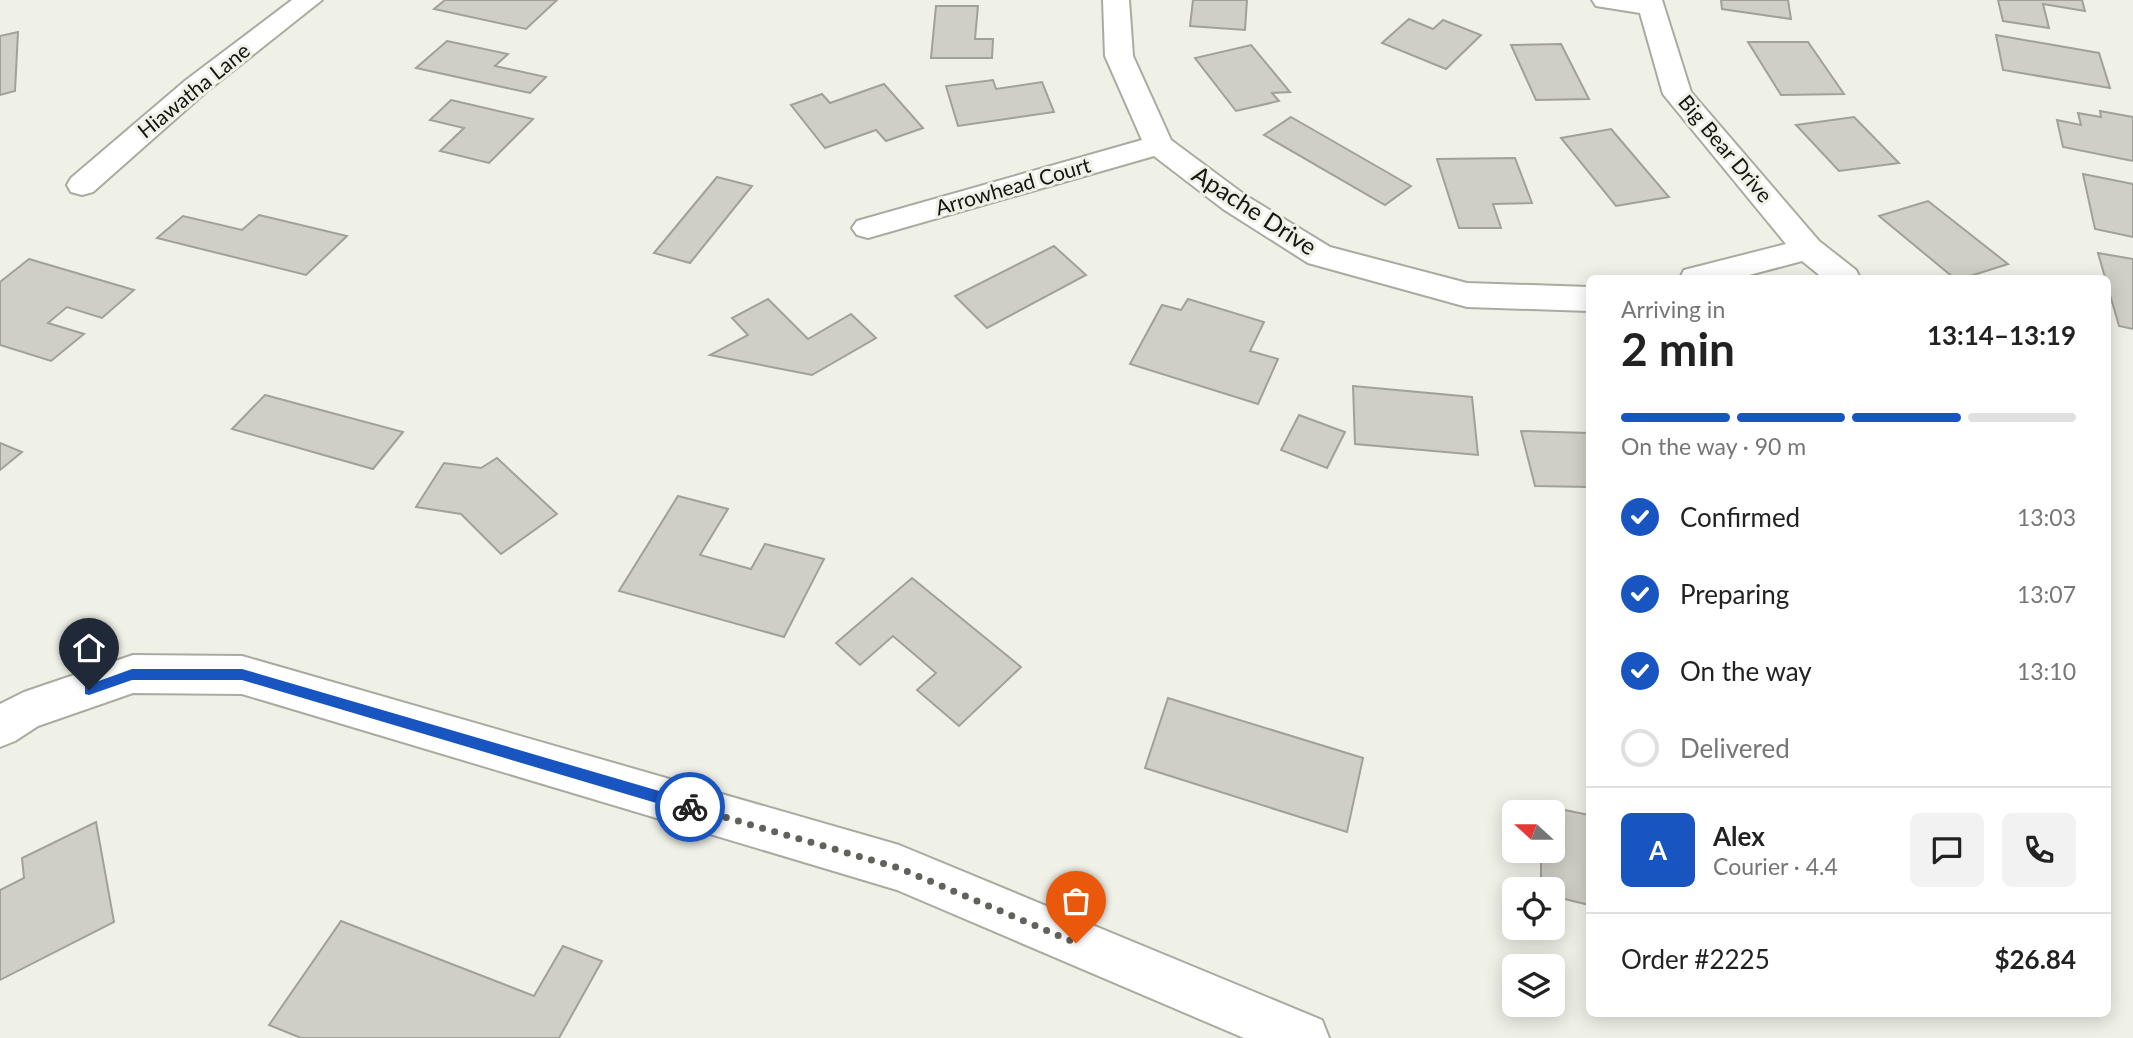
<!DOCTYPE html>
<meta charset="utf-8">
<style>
:root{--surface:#fff;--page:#f2f2f2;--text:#222;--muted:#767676;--line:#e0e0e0;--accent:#1855c1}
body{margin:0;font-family:Lato,sans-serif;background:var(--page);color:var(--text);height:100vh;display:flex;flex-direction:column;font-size:26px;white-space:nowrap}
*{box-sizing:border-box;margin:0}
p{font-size:23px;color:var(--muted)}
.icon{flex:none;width:38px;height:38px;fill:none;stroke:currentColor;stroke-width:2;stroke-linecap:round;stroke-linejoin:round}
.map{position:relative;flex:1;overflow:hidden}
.sheet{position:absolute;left:1586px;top:275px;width:525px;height:742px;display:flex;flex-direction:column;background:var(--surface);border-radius:10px;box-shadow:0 4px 18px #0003}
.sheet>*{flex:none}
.needle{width:46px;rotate:291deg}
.tools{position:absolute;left:1502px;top:800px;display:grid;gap:14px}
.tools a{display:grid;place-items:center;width:63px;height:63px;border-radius:10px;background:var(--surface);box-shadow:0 4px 18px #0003;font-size:35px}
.pin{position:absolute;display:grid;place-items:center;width:60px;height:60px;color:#fff;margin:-72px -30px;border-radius:50% 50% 50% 0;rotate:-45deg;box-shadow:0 0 7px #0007}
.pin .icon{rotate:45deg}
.courier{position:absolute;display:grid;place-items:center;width:70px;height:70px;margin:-35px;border:5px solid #1855c1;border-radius:50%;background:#fff;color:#222;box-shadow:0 2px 9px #0007}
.head em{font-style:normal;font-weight:700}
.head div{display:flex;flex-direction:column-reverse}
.head{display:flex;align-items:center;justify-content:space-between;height:119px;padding:0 35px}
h1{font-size:46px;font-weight:700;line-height:52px}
.bar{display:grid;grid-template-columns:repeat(4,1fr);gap:10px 7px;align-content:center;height:84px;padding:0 35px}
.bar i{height:9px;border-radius:5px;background:var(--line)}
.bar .on{background:var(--accent)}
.bar p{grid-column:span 4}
.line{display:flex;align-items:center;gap:18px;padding:0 35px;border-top:2px solid var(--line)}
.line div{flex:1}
.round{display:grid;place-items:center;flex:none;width:74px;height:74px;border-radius:10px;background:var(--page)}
ol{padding:0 35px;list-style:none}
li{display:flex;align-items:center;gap:21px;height:77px}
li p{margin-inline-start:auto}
li .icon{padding:7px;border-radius:50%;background:var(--accent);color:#fff;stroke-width:4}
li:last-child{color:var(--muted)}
li i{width:38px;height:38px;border:4px solid var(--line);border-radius:50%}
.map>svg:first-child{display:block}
.building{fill:#cfcfc6;stroke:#a1a198;stroke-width:2}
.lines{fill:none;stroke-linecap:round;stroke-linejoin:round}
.minor-casing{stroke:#aaaaa1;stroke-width:4}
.minor{fill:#fff;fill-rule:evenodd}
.route{fill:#1855c1}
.done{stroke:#61625c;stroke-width:7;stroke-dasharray:0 12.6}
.labels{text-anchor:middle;stroke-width:6;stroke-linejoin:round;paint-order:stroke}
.far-street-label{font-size:21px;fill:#151512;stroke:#eff0e6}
.street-label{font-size:24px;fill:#151512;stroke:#eff0e6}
</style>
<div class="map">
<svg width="2133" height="1038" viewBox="0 0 2133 1038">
<rect width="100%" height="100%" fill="#eff0e6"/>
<g class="building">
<polygon points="445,0 557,0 526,29 434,9"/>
<polygon points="1193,0 1247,0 1245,30 1190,26"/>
<polygon points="1721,0 1788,0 1791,19 1722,9"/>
<polygon points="1998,0 2082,0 2085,11 2043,4 2049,28 2003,21"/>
<polygon points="936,6 978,6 975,39 993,39 992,58 931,58"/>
<polygon points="1409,19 1433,29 1443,20 1481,35 1446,69 1382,43"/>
<polygon points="18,32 15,91 0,95 0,36"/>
<polygon points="1996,35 2099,53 2110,88 2003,70"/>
<polygon points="447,41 508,54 495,66 546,77 530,93 416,68"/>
<polygon points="1748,42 1808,42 1844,94 1781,95"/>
<polygon points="1561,44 1589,99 1536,100 1511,45"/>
<polygon points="1251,45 1290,92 1272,93 1279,101 1236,111 1195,58"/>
<polygon points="993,80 996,89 1042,82 1054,112 958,126 946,86"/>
<polygon points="884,84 923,128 886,141 876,130 825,148 791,105 822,94 830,103"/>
<polygon points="451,100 533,119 489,163 440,151 464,128 430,120"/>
<polygon points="2100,111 2133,117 2133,161 2063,147 2057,120 2081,125 2078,113 2101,117"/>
<polygon points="1291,117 1411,186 1385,205 1264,135"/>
<polygon points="1854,117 1899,163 1839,171 1796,125"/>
<polygon points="1611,129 1669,197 1616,206 1561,138"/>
<polygon points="1515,158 1532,203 1493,204 1501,228 1459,228 1437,159"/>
<polygon points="2083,174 2133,184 2133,237 2095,229"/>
<polygon points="717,177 752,186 690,263 654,253"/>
<polygon points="1928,201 2008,264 1964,278 1954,278 1879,216"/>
<polygon points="259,215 347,236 306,275 157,238 183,216 242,230"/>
<polygon points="1054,246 1086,275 987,328 955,296"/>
<polygon points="2098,253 2133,259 2133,329 2119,326"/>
<polygon points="29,259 134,290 102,318 67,307 48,323 84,334 51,361 0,345 0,282"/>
<polygon points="768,299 808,339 851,314 876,338 812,375 710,355 748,335 732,318"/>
<polygon points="1188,299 1264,322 1250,351 1278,359 1258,404 1130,364 1162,305 1181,310"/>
<polygon points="1353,386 1472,397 1478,455 1355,444"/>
<polygon points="265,395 403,432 373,469 232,429"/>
<polygon points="1299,415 1345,432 1327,468 1281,450"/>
<polygon points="1521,431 1589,433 1589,487 1535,486"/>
<polygon points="0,443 22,452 0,470"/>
<polygon points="497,458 557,514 501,554 461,514 416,507 444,463 481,468"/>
<polygon points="678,496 728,509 700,555 751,569 765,544 824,559 784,637 619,591"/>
<polygon points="912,578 1021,667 959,726 917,690 936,673 893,636 860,665 836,643"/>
<polygon points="1168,698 1363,758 1347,832 1145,768"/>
<polygon points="1541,805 1589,815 1589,905 1552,896 1552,889 1541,889 1541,850 1552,850 1552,812 1541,812"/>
<polygon points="96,822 114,922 0,980 0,890 24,878 22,858"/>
<polygon points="341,921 534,996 563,946 602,961 559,1038 301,1038 269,1025"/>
</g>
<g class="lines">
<defs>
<g id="minor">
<polygon points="292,0 322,0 206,92 93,192 82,195 71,192 67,185 71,178 186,80"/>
<polygon points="1103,0 1129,0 1133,56 1171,140 1245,195 1330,247 1467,283 1589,287 1589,311 1467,307 1308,263 1223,209 1154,156 868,238 857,235 852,228 857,221 1142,140 1105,56"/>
<polygon points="1592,0 1662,0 1691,92 1819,241 1856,270 1860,278 1823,278 1802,261 1738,278 1680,278 1684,270 1786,244 1663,94 1640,13 1596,6"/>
<polygon points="133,655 242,656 899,845 1322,1020 1329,1038 1244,1038 897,890 242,694 133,693 38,726 15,741 0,747 0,704 24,692"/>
</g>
</defs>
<use href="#minor" class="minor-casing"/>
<use href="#minor" class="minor"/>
</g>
<polygon class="route" points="132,669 242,669 690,800 697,807 690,813 242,680 132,680 89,695 85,694 85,686"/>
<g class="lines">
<polyline class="done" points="690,807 899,868 1076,943"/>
</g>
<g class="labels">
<g class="far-street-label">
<text transform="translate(194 91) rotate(-39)" y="7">Hiawatha Lane</text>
<text transform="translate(1725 149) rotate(50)" y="7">Big Bear Drive</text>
<text transform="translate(1013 187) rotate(-16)" y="7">Arrowhead Court</text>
</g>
<g class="street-label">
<text transform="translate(1254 211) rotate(33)" y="8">Apache Drive</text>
</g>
</g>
</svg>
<div class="tools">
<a><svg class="needle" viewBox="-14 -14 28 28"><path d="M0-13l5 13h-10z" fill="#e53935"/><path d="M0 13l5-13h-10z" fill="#767676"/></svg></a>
<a><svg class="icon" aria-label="locate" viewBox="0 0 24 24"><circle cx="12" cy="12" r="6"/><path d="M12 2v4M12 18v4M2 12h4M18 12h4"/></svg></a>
<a><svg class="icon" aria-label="layers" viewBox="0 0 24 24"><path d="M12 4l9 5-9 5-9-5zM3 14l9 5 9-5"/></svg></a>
</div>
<div class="pin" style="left:1076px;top:943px;background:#ea580c"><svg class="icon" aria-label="bag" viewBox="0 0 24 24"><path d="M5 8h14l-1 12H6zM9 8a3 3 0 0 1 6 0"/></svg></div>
<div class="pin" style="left:89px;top:690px;background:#1f2937"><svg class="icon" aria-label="home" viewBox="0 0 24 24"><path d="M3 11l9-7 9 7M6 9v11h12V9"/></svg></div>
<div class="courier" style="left:690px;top:807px"><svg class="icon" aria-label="bike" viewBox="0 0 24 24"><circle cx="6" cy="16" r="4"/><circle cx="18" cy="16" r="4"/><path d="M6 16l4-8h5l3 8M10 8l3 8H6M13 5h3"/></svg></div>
<section class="sheet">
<div class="head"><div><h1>2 min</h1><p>Arriving in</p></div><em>13:14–13:19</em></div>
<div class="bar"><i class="on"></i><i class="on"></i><i class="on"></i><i></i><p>On the way · 90 m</p></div>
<ol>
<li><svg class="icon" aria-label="check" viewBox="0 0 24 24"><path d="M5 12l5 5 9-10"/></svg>Confirmed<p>13:03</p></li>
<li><svg class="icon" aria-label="check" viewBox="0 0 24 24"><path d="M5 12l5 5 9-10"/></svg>Preparing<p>13:07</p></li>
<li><svg class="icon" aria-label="check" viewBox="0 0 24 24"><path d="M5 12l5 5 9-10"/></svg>On the way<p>13:10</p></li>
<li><i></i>Delivered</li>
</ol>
<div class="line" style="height:126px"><b class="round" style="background:var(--accent);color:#fff">A</b><div><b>Alex</b><p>Courier · 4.4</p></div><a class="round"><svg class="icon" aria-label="chat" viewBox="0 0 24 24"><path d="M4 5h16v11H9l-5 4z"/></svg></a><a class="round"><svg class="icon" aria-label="phone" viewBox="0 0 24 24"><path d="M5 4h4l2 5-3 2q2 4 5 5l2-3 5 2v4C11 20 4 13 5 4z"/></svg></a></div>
<div class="line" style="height:91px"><div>Order #2225</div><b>$26.84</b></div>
</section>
</div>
